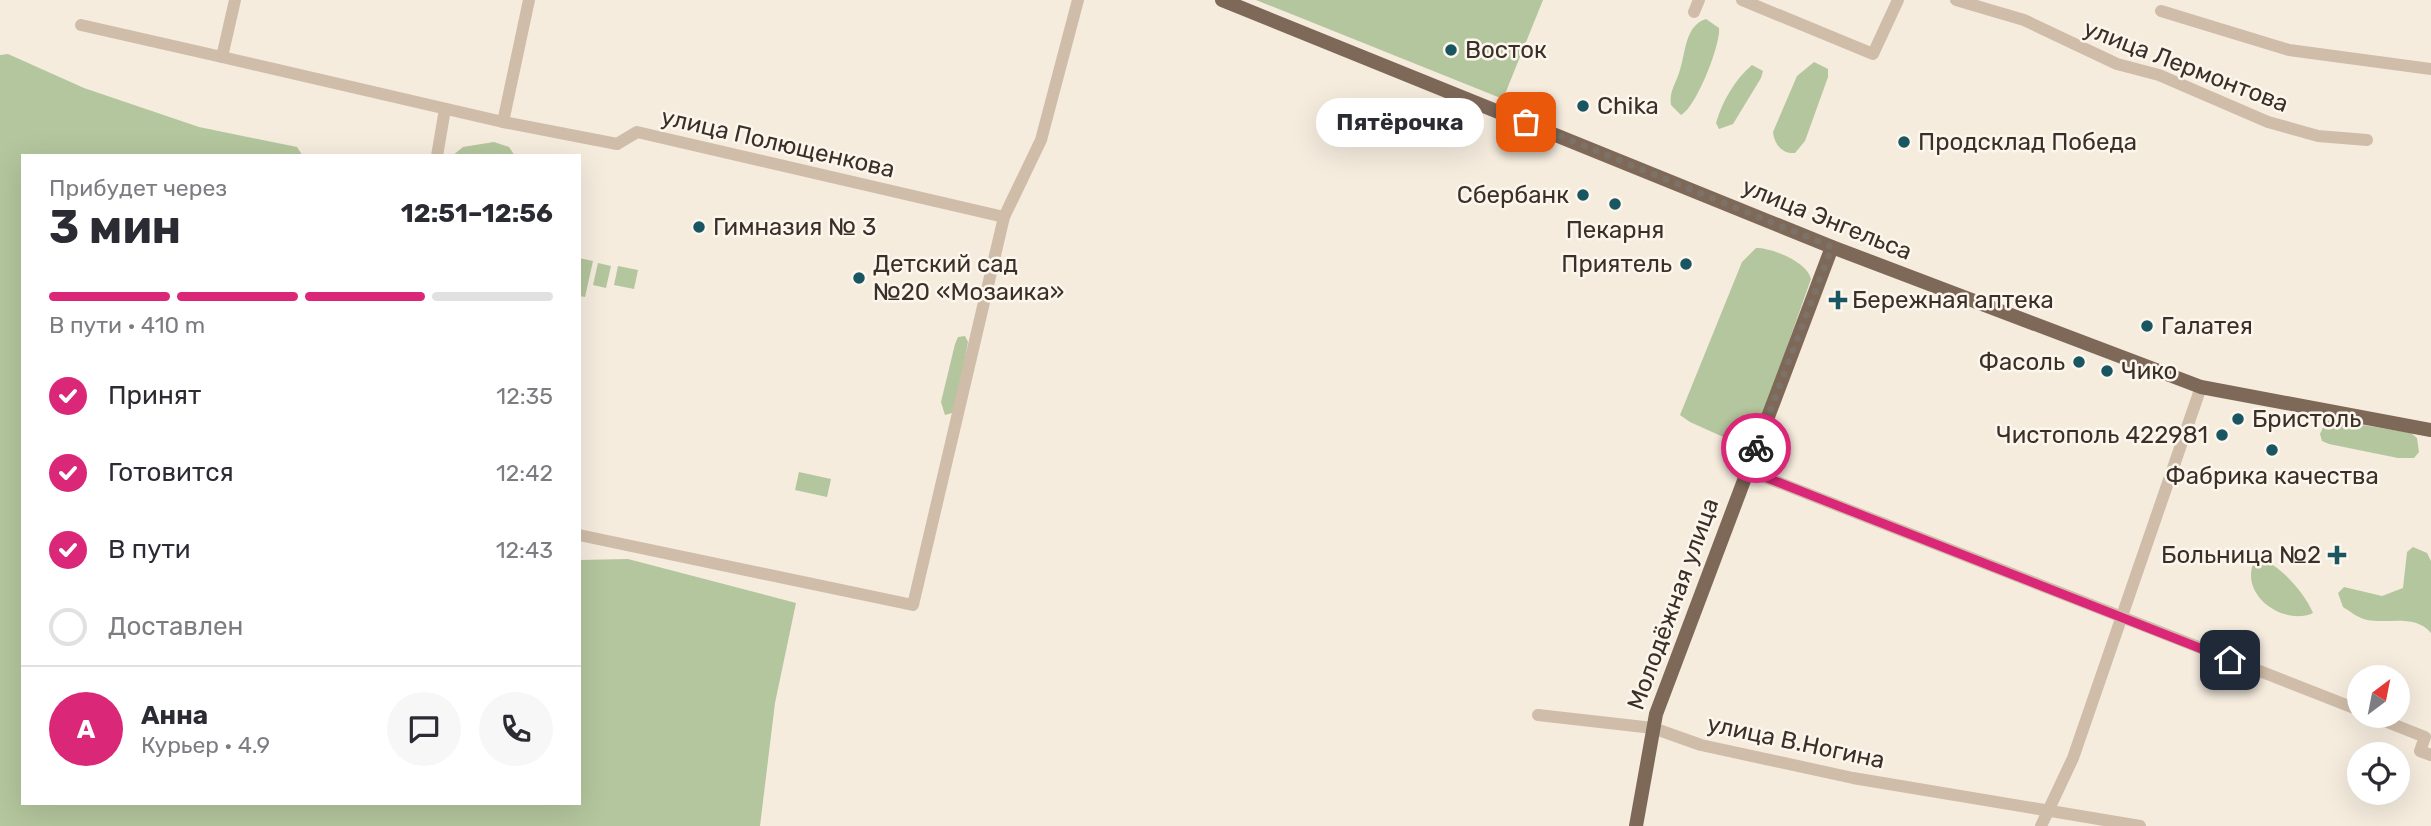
<!DOCTYPE html>
<html lang="ru">
<meta charset="utf-8">
<style>
:root{--surface:#fff;--page:#f7f7f7;--text:#2b2b33;--muted:#7c7c81;--line:#e1e1e2;--accent:#db2777}
body{margin:0;font-family:Rubik,sans-serif;background:var(--page);color:var(--text);height:100vh;display:flex;flex-direction:column;font-size:26px;white-space:nowrap}
*{box-sizing:border-box;margin:0}
p{font-size:23px;color:var(--muted)}
.icon{flex:none;width:38px;height:38px;fill:none;stroke:currentColor;stroke-width:2;stroke-linecap:round;stroke-linejoin:round}
.map{position:relative;flex:1;overflow:hidden}
.drawer{position:absolute;left:21px;top:154px;width:560px;height:651px;display:flex;flex-direction:column;background:var(--surface);border-radius:0px;box-shadow:0 7px 28px #0002}
.drawer>*{flex:none}
.needle{width:46px;rotate:32deg}
.fabs{position:absolute;left:2347px;top:665px;display:grid;gap:14px}
.fabs a{display:grid;place-items:center;width:63px;height:63px;border-radius:50%;background:var(--surface);box-shadow:0 7px 28px #0002;font-size:35px}
.pin{position:absolute;display:grid;place-items:center;width:60px;height:60px;color:#fff;margin:-30px;border-radius:14px;box-shadow:0 4px 10px #0006}
.courier{position:absolute;display:grid;place-items:center;width:70px;height:70px;margin:-35px;border:5px solid #db2777;border-radius:50%;background:#fff;color:#222;box-shadow:0 2px 9px #0007}
.bubble{position:absolute;height:49px;border-radius:24px;background:var(--surface);box-shadow:0 7px 28px #0002;font-size:23px;font-weight:700;line-height:49px;text-align:center}
.headline em{font-style:normal;font-weight:700}
.headline div{display:flex;flex-direction:column-reverse}
.headline{display:flex;align-items:center;justify-content:space-between;height:119px;padding:0 28px}
h1{font-size:46px;font-weight:700;line-height:52px}
.bar{display:grid;grid-template-columns:repeat(4,1fr);gap:10px 7px;align-content:center;height:84px;padding:0 28px}
.bar i{height:9px;border-radius:5px;background:var(--line)}
.bar .active{background:var(--accent)}
.bar p{grid-column:span 4}
.line{display:flex;align-items:center;gap:18px;padding:0 28px;border-top:2px solid var(--line)}
.line div{flex:1}
.round{display:grid;place-items:center;flex:none;width:74px;height:74px;border-radius:37px;background:var(--page)}
ol{padding:0 28px;list-style:none}
li{display:flex;align-items:center;gap:21px;height:77px}
li p{margin-inline-start:auto}
li .icon{padding:7px;border-radius:50%;background:var(--accent);color:#fff;stroke-width:4}
li:last-child{color:var(--muted)}
li i{width:38px;height:38px;border:4px solid var(--line);border-radius:50%}
.map>svg:first-child{display:block}
.green{fill:#b4c69d}
.lines{fill:none;stroke-linecap:round;stroke-linejoin:round}
.minor{stroke:#cfbda9;stroke-width:12}
.major{stroke:#7e6959;stroke-width:14}
.done{stroke:#7c7268;stroke-width:7;stroke-dasharray:0 12.6}
.route{stroke:#db2777;stroke-width:9}
.poi-dot{fill:#1a5661;stroke:#fcf6ec;stroke-width:2.5}
.labels{text-anchor:middle;stroke-width:5;stroke-linejoin:round;paint-order:stroke}
.poi-label{font-size:24px;fill:#3b3029;stroke:#fcf6ec;text-anchor:start}
.street-label{font-size:24px;fill:#3b3029;stroke:#fcf6ec}
</style>
<div class="map">
<svg width="2431" height="826" viewBox="0 0 2431 826">
<rect width="100%" height="100%" fill="#f5ecde"/>
<g class="green">
<polygon points="1256,0 1543,0 1503,99"/>
<path d="M1706,19l13,9c2,16 -23,80 -38,87l-10,-10c-2,-13 4,-20 8,-32 7,-19 5,-47 27,-54z"/>
<polygon points="8,54 84,88 199,127 297,147 303,156 23,156 23,803 579,803 579,560 628,559 796,603 775,703 760,826 0,826 0,55"/>
<path d="M1814,62l14,7v8l-23,64 -10,12c-13,1 -21,-9 -22,-21l24,-56z"/>
<path d="M1752,65l11,6 -2,7 -28,46 -14,5 -3,-6c6,-21 19,-44 36,-58z"/>
<polygon points="494,142 509,147 515,156 452,156 463,147"/>
<path d="M1756,248c17,0 51,14 55,31l-55,156 -15,10 -51,-23 -10,-7 62,-153z"/>
<polygon points="579,258 593,261 585,297 579,296"/>
<polygon points="598,263 611,266 606,288 593,285"/>
<polygon points="618,266 638,270 634,289 614,285"/>
<polygon points="965,336 968,342 956,407 952,413 945,415 941,402 955,344 958,337"/>
<polygon points="2333,420 2411,433 2417,438 2419,452 2414,458 2398,458 2329,444 2322,441 2320,434 2326,421"/>
<polygon points="799,472 831,479 827,497 795,490"/>
<path d="M2413,547l14,6 4,8v72c-16,-19 -42,-9 -64,-13 -9,-2 -16,-8 -24,-13l-5,-14 6,-6 38,9 21,-8 4,-36z"/>
<path d="M2263,559c20,10 41,33 50,54 -27,13 -72,-15 -60,-49z"/>
</g>
<g class="lines">
<g class="minor">
<polyline points="235,0 222,57 503,122 617,144 637,132 1004,217"/>
<polyline points="1742,0 1873,54 1898,0"/>
<polyline points="1956,0 2024,20 2117,64 2159,75 2268,122 2318,136 2367,140"/>
<polyline points="2161,11 2289,50 2431,69"/>
<polyline points="1694,12 1699,0"/>
<polyline points="81,25 222,57"/>
<polyline points="503,122 529,0"/>
<polyline points="437,156 445,109"/>
<polyline points="1747,470 2359,710"/>
<polyline points="579,535 913,605 1004,217 1041,140 1078,0"/>
<polyline points="1538,715 1653,728 1701,745 1853,778 2140,826"/>
<polyline points="2372,716 2425,737 2420,751 2431,755"/>
<polyline points="2041,826 2073,758 2201,387"/>
</g>
<g class="major">
<polyline points="1222,0 1832,247 2201,387 2431,430"/>
<polyline points="1636,826 1656,714 1832,247"/>
</g>
</g>
<g class="lines">
<polyline class="done" points="1526,122 1832,247 1756,448"/>
<polyline class="route" points="1756,448 1747,470 2230,660"/>
</g>
<g class="poi-dot">
<circle cx="1451" cy="50" r="7"/>
<circle cx="1583" cy="106" r="7"/>
<circle cx="1904" cy="142" r="7"/>
<circle cx="1583" cy="195" r="7"/>
<circle cx="1615" cy="204" r="7"/>
<circle cx="699" cy="227" r="7"/>
<circle cx="1686" cy="264" r="7"/>
<circle cx="859" cy="278" r="7"/>
<path d="M1834.5 289.5h7v7h7v7h-7v7h-7v-7h-7v-7h7z"/>
<circle cx="2147" cy="326" r="7"/>
<circle cx="2079" cy="362" r="7"/>
<circle cx="2107" cy="371" r="7"/>
<circle cx="2238" cy="419" r="7"/>
<circle cx="2222" cy="435" r="7"/>
<circle cx="2272" cy="450" r="7"/>
<path d="M2333.5 544.5h7v7h7v7h-7v7h-7v-7h-7v-7h7z"/>
</g>
<g class="labels">
<g class="poi-label">
<text x="1465" y="58">Восток</text>
<text x="1597" y="114">Chika</text>
<text x="1918" y="150">Продсклад Победа</text>
<text x="1569" y="203" text-anchor="end">Сбербанк</text>
<text x="713" y="235">Гимназия № 3</text>
<text x="1615" y="238" text-anchor="middle">Пекарня</text>
<text x="873" y="272">Детский сад<tspan x="873" dy="28">№20 «Мозаика»</tspan></text>
<text x="1672" y="272" text-anchor="end">Приятель</text>
<text x="1852" y="308">Бережная аптека</text>
<text x="2161" y="334">Галатея</text>
<text x="2065" y="370" text-anchor="end">Фасоль</text>
<text x="2121" y="379">Чико</text>
<text x="2252" y="427">Бристоль</text>
<text x="2208" y="443" text-anchor="end">Чистополь 422981</text>
<text x="2272" y="484" text-anchor="middle">Фабрика качества</text>
<text x="2321" y="563" text-anchor="end">Больница №2</text>
</g>
<g class="street-label">
<text transform="translate(2186 66) rotate(21)" y="8">улица Лермонтова</text>
<text transform="translate(778 143) rotate(13)" y="8">улица Полющенкова</text>
<text transform="translate(1827 219) rotate(22)" y="8">улица Энгельса</text>
<text transform="translate(1673 604) rotate(-70)" y="8">Молодёжная улица</text>
<text transform="translate(1796 742) rotate(12)" y="8">улица В.Ногина</text>
</g>
</g>
</svg>
<div class="fabs">
<a><svg class="needle" viewBox="-14 -14 28 28"><path d="M0-13l5 13h-10z" fill="#e53935"/><path d="M0 13l5-13h-10z" fill="#7c7c81"/></svg></a>
<a><svg class="icon" aria-label="locate" viewBox="0 0 24 24"><circle cx="12" cy="12" r="6"/><path d="M12 2v4M12 18v4M2 12h4M18 12h4"/></svg></a>
</div>
<div class="pin" style="left:1526px;top:122px;background:#ea580c"><svg class="icon" aria-label="bag" viewBox="0 0 24 24"><path d="M5 8h14l-1 12H6zM9 8a3 3 0 0 1 6 0"/></svg></div>
<div class="pin" style="left:2230px;top:660px;background:#1f2937"><svg class="icon" aria-label="home" viewBox="0 0 24 24"><path d="M3 11l9-7 9 7M6 9v11h12V9"/></svg></div>
<div class="courier" style="left:1756px;top:448px"><svg class="icon" aria-label="bike" viewBox="0 0 24 24"><circle cx="6" cy="16" r="4"/><circle cx="18" cy="16" r="4"/><path d="M6 16l4-8h5l3 8M10 8l3 8H6M13 5h3"/></svg></div>
<div class="bubble" style="left:1316px;top:98px;width:168px">Пятёрочка</div>
<section class="drawer">
<div class="headline"><div><h1>3 мин</h1><p>Прибудет через</p></div><em>12:51–12:56</em></div>
<div class="bar"><i class="active"></i><i class="active"></i><i class="active"></i><i></i><p>В пути · 410 m</p></div>
<ol>
<li><svg class="icon" aria-label="check" viewBox="0 0 24 24"><path d="M5 12l5 5 9-10"/></svg>Принят<p>12:35</p></li>
<li><svg class="icon" aria-label="check" viewBox="0 0 24 24"><path d="M5 12l5 5 9-10"/></svg>Готовится<p>12:42</p></li>
<li><svg class="icon" aria-label="check" viewBox="0 0 24 24"><path d="M5 12l5 5 9-10"/></svg>В пути<p>12:43</p></li>
<li><i></i>Доставлен</li>
</ol>
<div class="line" style="height:126px"><b class="round" style="background:var(--accent);color:#fff">А</b><div><b>Анна</b><p>Курьер · 4.9</p></div><a class="round"><svg class="icon" aria-label="chat" viewBox="0 0 24 24"><path d="M4 5h16v11H9l-5 4z"/></svg></a><a class="round"><svg class="icon" aria-label="phone" viewBox="0 0 24 24"><path d="M5 4h4l2 5-3 2q2 4 5 5l2-3 5 2v4C11 20 4 13 5 4z"/></svg></a></div>
</section>
</div>
